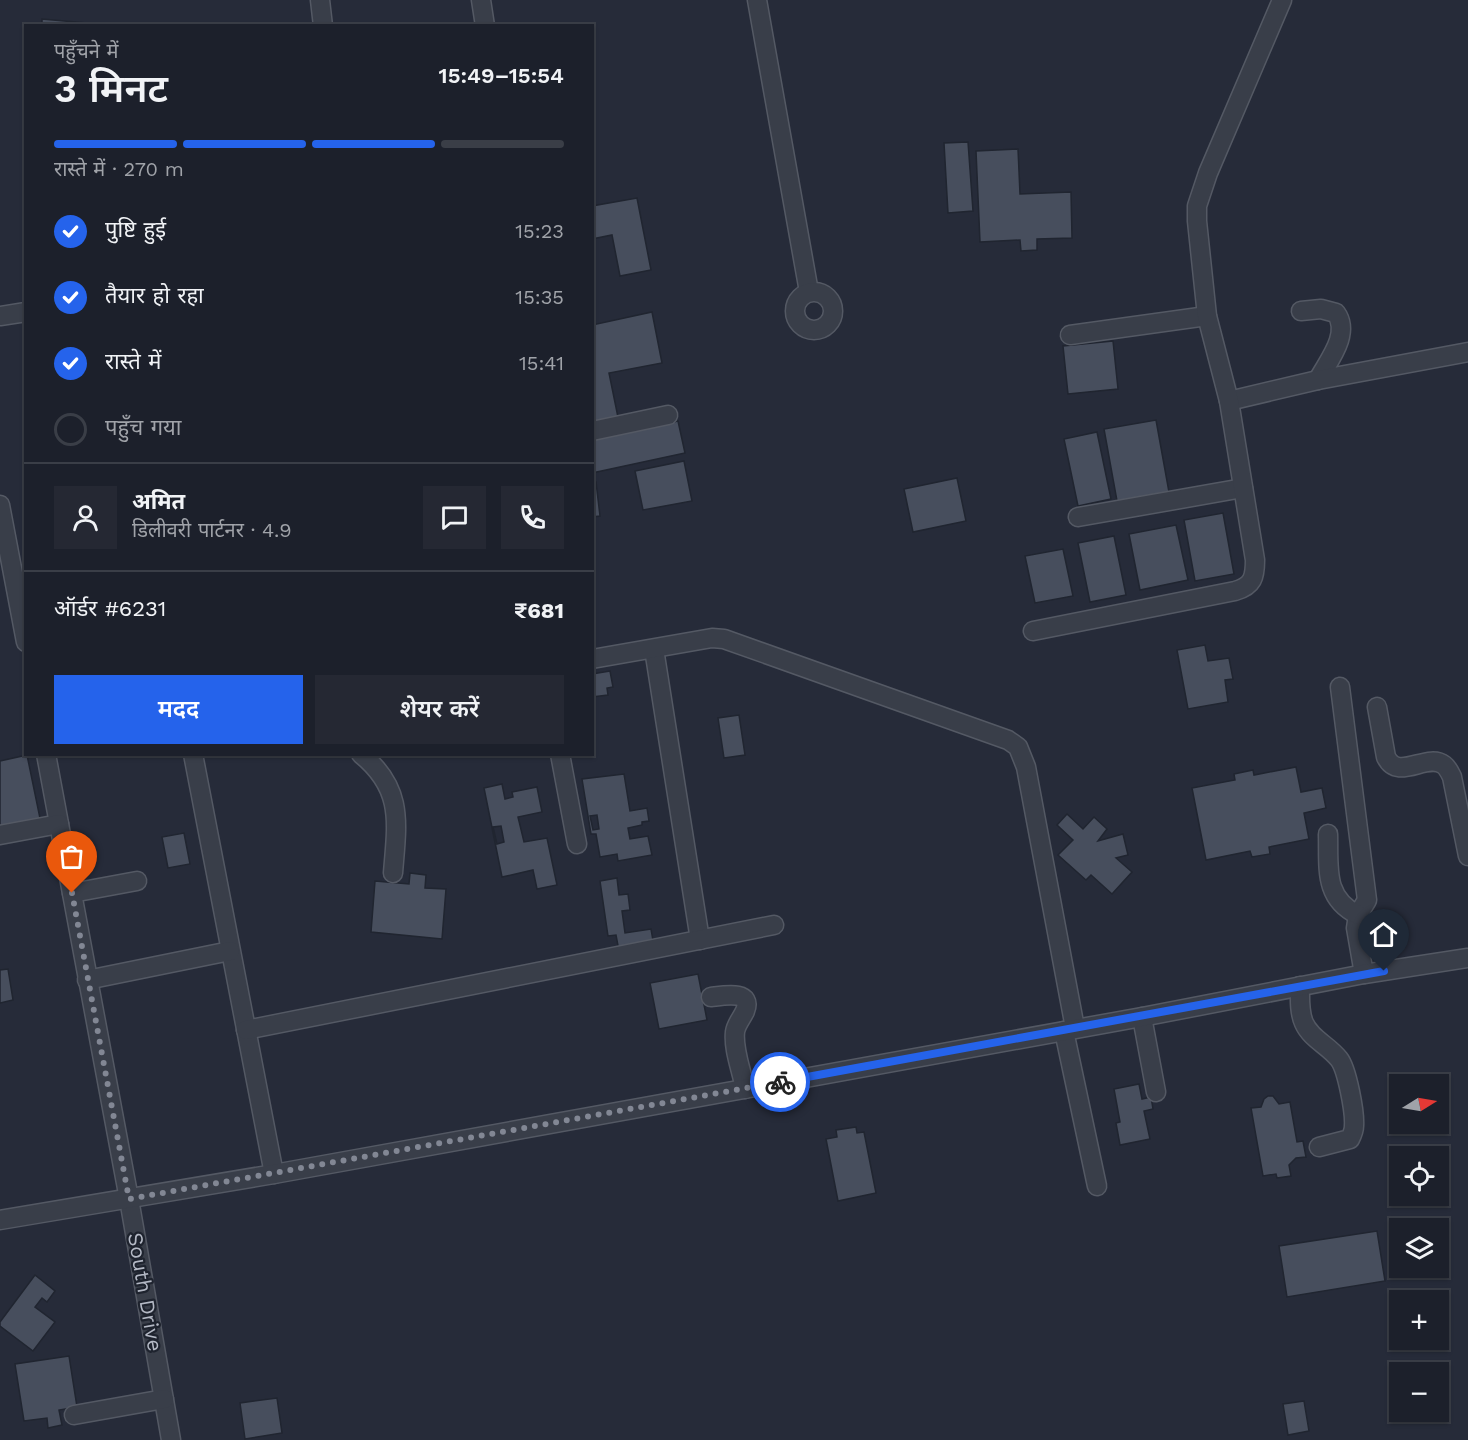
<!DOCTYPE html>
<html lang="hi">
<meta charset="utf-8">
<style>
:root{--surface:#1c202b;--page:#252833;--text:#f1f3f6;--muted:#a0a3a9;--line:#3a3e47;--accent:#2563eb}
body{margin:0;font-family:"Work Sans","Noto Sans Devanagari",sans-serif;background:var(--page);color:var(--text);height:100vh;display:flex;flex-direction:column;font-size:22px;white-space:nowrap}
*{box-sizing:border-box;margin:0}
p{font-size:20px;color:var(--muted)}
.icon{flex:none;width:33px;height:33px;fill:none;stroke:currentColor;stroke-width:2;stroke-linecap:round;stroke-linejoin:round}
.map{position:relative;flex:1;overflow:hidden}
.panel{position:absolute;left:24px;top:24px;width:570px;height:732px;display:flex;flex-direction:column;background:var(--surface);border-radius:0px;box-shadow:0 2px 4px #0004,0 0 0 2px var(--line)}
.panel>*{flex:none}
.needle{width:39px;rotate:79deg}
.controls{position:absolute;left:1389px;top:1074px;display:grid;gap:12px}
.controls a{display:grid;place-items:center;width:60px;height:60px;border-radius:0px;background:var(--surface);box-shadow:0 2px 4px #0004,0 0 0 2px var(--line);font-size:30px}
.pin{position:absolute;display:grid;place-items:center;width:51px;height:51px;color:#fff;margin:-62px -26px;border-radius:50% 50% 50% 0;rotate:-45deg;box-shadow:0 0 6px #0007}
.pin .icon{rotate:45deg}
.courier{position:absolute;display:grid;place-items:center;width:60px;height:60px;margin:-30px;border:4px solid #2563eb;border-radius:50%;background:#fff;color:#222;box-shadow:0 2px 8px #0007}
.overview em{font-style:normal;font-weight:600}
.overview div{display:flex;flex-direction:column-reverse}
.overview{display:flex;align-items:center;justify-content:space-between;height:102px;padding:0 30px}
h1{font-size:39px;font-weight:600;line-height:45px}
.bar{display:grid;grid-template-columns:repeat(4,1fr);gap:9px 6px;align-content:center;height:72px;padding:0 30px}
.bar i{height:8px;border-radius:4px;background:var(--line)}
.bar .active{background:var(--accent)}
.bar p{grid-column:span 4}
.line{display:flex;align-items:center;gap:15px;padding:0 30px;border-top:2px solid var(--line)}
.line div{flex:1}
.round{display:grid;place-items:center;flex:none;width:63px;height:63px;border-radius:0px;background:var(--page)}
ol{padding:0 30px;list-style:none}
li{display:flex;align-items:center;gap:18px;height:66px}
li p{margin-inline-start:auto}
li .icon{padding:6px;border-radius:50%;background:var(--accent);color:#fff;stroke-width:4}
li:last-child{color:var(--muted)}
li i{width:33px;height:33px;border:3px solid var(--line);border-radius:50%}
.cta{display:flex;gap:12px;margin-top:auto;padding:12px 30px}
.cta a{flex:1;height:69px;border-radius:0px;background:var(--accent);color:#fff;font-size:24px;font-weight:600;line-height:69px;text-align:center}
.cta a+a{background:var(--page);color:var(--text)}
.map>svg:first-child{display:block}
.building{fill:#474e5d;stroke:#202530;stroke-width:1.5;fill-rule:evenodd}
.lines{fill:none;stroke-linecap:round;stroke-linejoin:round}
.minor-casing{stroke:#545964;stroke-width:21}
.minor{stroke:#393e49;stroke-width:18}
.done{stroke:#828794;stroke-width:6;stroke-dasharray:0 10.8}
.route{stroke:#2563eb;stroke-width:8}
.labels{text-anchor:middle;stroke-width:4.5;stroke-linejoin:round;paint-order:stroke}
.street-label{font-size:21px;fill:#b4b9c5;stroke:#1e232e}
</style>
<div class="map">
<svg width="1468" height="1440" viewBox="0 0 1468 1440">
<rect width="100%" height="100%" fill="#262b39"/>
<g class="building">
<polygon points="42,19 86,23 85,26 42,26"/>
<polygon points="968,142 973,211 948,213 944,143"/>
<polygon points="1018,149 1020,194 1071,192 1072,238 1037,239 1037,250 1021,251 1020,240 980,242 976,151"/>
<polygon points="637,198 651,270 620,276 612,235 592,239 592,206"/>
<polygon points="652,312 662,363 609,373 619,422 592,427 592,325"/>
<polygon points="1113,341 1118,389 1068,394 1063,346"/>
<polygon points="1156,420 1169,492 1117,501 1104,429"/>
<polygon points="678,421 685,453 592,473 592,439"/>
<polygon points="1097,432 1111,499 1078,506 1064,439"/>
<polygon points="684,461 692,501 643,510 635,471"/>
<polygon points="957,478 966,521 913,532 904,489"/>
<polygon points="592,482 596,482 600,516 592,517"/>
<polygon points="1223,513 1234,574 1195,581 1184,520"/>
<polygon points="1176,525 1188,580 1140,590 1129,534"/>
<polygon points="1114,536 1126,595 1090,602 1078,543"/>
<polygon points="1063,549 1073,596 1035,603 1025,556"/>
<polygon points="1205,645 1208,661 1229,658 1233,679 1225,680 1228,702 1188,709 1177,650"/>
<polygon points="610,671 613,687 607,688 608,695 592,697 592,674"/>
<polygon points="739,715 745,755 724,758 718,718"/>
<polygon points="27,755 41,823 0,831 0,761"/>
<polygon points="1296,767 1301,792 1322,788 1326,808 1304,813 1309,839 1269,847 1270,854 1252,857 1250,851 1206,860 1192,788 1235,780 1234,774 1253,770 1254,775"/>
<path d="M624,774l6,37 17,-3 2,13 -7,1v3l-14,3 2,11 18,-3 4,19 -34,6 -1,-7 -17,3 -4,-23h-5l-9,-55zM597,815l2,14 -6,1 -3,-14z"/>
<path d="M502,784l3,15 8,-2 -1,-5 25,-5 5,25 -24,5 6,25 23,-4 10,47 -20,4 -4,-19 -31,7 -18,-89zM501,826l3,16 -7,2 -4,-17z"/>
<polygon points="1067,814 1083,829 1094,817 1107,829 1098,841 1123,834 1128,855 1116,858 1132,872 1112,894 1091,875 1086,880 1058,855 1073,840 1057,825"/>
<polygon points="184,833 190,864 168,868 162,837"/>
<polygon points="410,873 426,875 425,888 446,889 442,939 371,932 375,881 409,884"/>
<polygon points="617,878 619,895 628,894 630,910 622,911 625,933 651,929 654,946 619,951 616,935 608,936 600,881"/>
<polygon points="8,969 13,1000 0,1003 0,970"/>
<polygon points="698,974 707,1020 659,1029 650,983"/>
<polygon points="1139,1084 1142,1099 1151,1097 1153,1109 1144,1111 1150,1139 1120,1145 1116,1123 1120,1122 1114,1089"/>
<polygon points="1268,1096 1273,1096 1279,1104 1290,1102 1297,1142 1303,1141 1306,1157 1296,1158 1289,1165 1291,1176 1277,1178 1276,1174 1263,1176 1251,1108 1261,1107 1264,1099"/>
<polygon points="856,1127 857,1133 864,1132 876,1193 838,1201 826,1139 837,1137 836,1130"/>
<polygon points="1377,1231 1385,1281 1287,1297 1279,1246"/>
<polygon points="35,1275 55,1291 47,1302 42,1298 35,1307 55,1322 33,1351 0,1326 0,1322"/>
<polygon points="69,1356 77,1407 59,1410 62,1425 48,1428 47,1418 24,1421 15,1364"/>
<polygon points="277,1398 282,1433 245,1439 240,1403"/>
<polygon points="1304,1401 1309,1431 1288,1435 1283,1404"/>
</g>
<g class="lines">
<defs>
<g id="minor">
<polyline points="320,0 323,26"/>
<polyline points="481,0 485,26"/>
<polyline points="757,0 809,292"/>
<circle cx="814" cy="311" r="19"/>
<path d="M1301,311l20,-2 15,4c15,21 -8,48 -18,67"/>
<polyline points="0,316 26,312"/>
<polyline points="1070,335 1207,316"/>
<polyline points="1229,401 1318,380 1468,352"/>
<polyline points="592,431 668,415"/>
<polyline points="0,505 26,642"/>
<polyline points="1078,517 1243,488"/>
<path d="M1033,631l202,-40c18,-5 20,-14 20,-31l-26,-159 -22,-85 -10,-95v-15l11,-33 74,-173"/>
<polyline points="654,649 700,940"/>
<polyline points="592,659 712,638 724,639 1008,740 1018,747 1026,767 1075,1028"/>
<polyline points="1340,687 1367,900 1358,915 1356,928 1364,974"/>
<path d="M1377,707l9,50c12,25 41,-5 58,8 4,3 6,8 8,12l16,79"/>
<polyline points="46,754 129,1199 171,1440"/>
<polyline points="193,754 274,1174"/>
<path d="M361,754c43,35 36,69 32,119"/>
<polyline points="560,754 577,844"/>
<path d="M1328,834c1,33 -5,64 30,81"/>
<polyline points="0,835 59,824"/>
<polyline points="72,893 137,881"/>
<polyline points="87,980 230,951"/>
<path d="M1300,986c0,12 -1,26 4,37 7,16 24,22 35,36 8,10 16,53 15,67 0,5 -2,9 -4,13l-31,8"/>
<path d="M711,997c10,-1 43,-8 34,14 -3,7 -9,13 -10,21 -2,18 7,39 10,57"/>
<polyline points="1142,1017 1156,1092"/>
<polyline points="246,1030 774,925"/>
<polyline points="1064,1031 1097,1186"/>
<polyline points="0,1220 274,1174 1142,1017 1364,974 1468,958"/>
<polyline points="74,1415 164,1399"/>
</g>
</defs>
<use href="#minor" class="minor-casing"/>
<use href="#minor" class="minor"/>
</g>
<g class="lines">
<polyline class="done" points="72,893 129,1199 780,1082"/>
<polyline class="route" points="780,1082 1384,971"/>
</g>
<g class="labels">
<g class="street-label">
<text transform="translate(145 1292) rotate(80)" y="7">South Drive</text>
</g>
</g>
</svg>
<div class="controls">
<a><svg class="needle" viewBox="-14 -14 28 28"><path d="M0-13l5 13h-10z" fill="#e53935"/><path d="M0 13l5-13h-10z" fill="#a0a3a9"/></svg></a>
<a><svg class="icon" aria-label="locate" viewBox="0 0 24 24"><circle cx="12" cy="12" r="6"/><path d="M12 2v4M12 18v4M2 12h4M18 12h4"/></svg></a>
<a><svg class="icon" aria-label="layers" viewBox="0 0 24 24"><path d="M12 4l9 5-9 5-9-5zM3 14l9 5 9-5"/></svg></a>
<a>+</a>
<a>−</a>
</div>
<div class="pin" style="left:72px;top:893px;background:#ea580c"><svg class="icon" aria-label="bag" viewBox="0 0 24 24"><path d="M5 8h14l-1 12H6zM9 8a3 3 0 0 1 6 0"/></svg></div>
<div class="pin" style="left:1384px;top:971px;background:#1f2937"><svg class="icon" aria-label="home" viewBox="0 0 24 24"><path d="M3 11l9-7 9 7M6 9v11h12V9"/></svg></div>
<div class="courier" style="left:780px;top:1082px"><svg class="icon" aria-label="bike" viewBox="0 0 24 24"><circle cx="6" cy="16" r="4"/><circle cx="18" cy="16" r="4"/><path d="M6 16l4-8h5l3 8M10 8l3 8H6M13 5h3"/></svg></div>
<section class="panel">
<div class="overview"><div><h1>3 मिनट</h1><p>पहुँचने में</p></div><em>15:49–15:54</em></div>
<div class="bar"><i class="active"></i><i class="active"></i><i class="active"></i><i></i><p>रास्ते में · 270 m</p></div>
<ol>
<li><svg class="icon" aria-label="check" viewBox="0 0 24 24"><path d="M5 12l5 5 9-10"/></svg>पुष्टि हुई<p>15:23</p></li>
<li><svg class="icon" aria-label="check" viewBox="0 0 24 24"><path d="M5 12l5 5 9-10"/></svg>तैयार हो रहा<p>15:35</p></li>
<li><svg class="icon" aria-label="check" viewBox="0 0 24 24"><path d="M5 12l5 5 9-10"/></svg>रास्ते में<p>15:41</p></li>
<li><i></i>पहुँच गया</li>
</ol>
<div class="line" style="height:108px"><a class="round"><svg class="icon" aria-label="person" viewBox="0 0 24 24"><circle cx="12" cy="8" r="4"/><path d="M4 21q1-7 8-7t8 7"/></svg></a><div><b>अमित</b><p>डिलीवरी पार्टनर · 4.9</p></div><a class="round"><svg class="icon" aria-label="chat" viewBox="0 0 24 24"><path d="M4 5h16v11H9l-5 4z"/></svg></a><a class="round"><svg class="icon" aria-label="phone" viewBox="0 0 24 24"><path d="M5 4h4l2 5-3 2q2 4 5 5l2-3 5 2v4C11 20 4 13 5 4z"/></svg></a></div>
<div class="line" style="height:78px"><div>ऑर्डर #6231</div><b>₹681</b></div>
<div class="cta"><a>मदद</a><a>शेयर करें</a></div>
</section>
</div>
